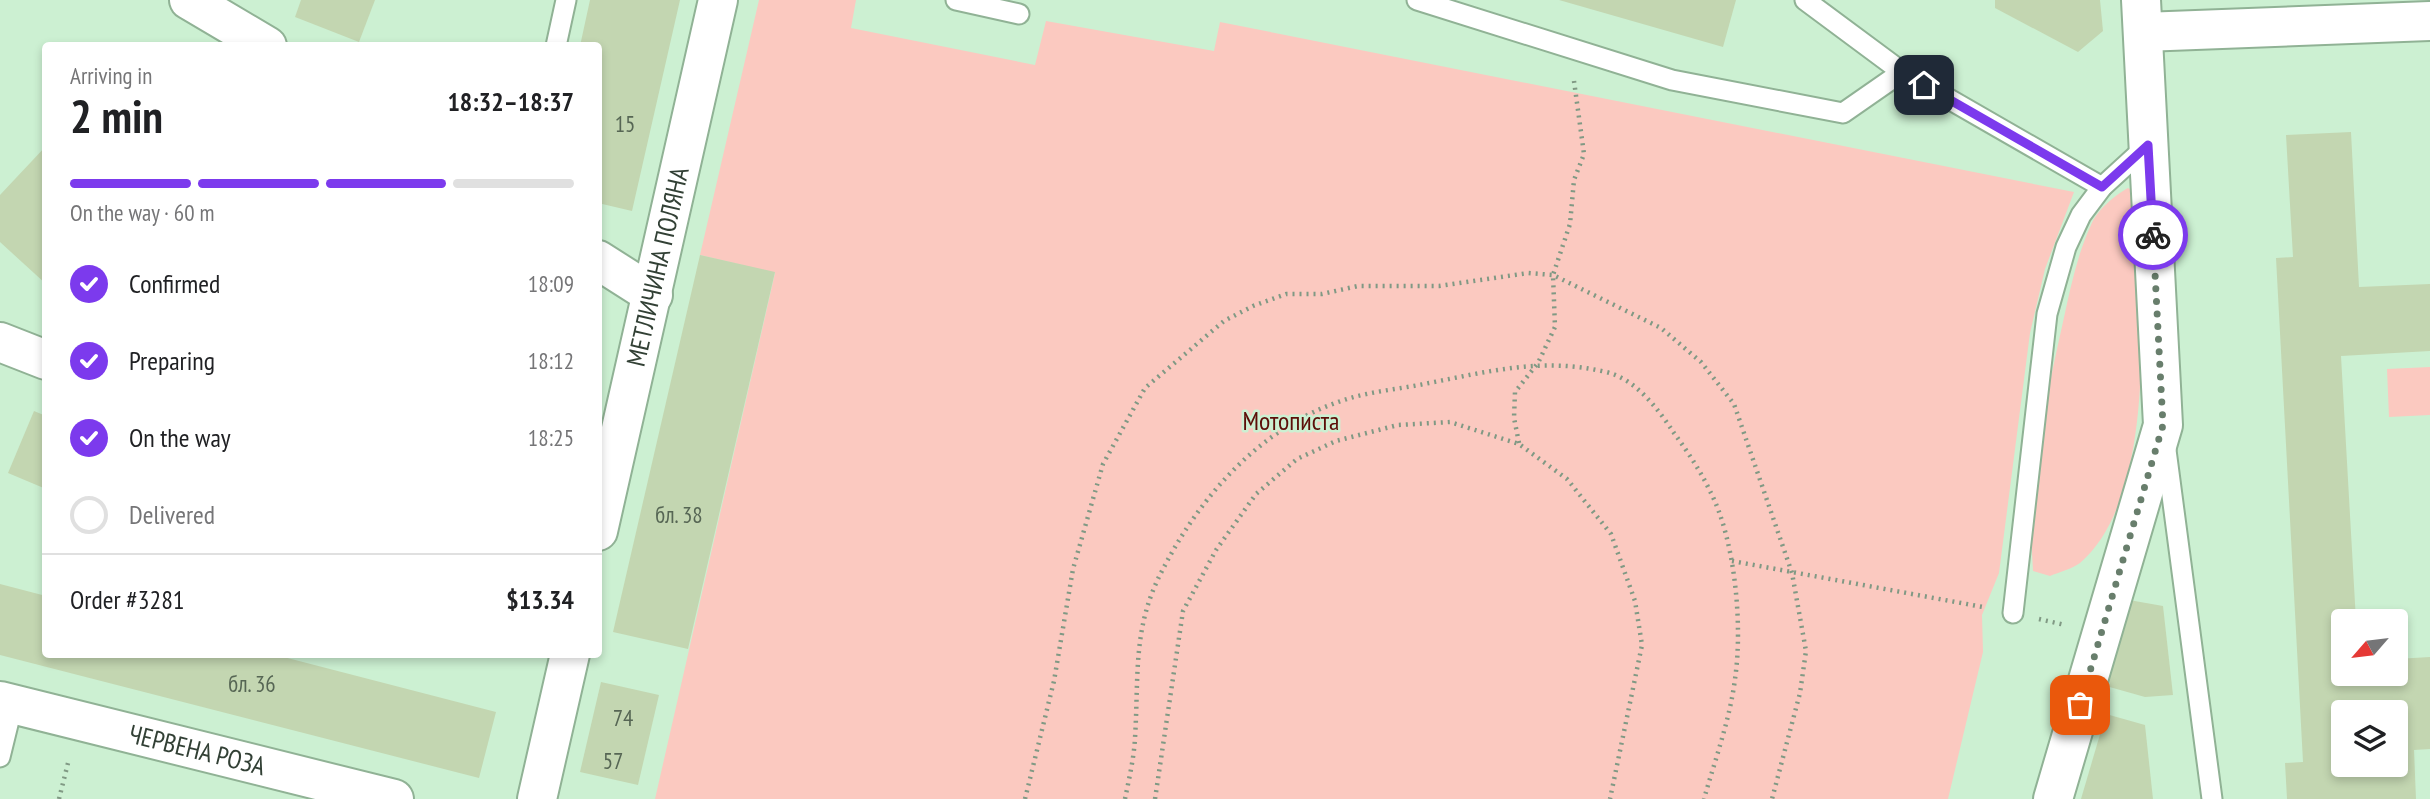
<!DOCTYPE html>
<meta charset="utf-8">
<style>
:root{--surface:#fff;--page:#f6f6f6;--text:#202124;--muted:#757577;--line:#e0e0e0;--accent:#7c3aed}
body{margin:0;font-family:"PT Sans Narrow",sans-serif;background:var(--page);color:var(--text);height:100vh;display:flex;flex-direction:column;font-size:26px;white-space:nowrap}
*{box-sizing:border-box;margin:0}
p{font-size:23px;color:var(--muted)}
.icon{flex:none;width:38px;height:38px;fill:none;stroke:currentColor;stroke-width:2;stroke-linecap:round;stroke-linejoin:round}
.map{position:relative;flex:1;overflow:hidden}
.side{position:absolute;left:42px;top:42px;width:560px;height:616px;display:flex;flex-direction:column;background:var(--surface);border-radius:7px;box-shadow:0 4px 10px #0003}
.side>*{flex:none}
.needle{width:46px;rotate:242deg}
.controls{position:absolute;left:2331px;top:609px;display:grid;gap:14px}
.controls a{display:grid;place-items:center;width:77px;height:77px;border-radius:7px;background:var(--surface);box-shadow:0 4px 10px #0003;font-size:35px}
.pin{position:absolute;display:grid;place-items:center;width:60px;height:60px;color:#fff;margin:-30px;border-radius:14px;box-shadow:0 4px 10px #0006}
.courier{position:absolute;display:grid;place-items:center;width:70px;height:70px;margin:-35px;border:5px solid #7c3aed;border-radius:50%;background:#fff;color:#222;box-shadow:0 2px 9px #0007}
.summary em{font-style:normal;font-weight:700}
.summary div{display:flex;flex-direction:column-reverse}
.summary{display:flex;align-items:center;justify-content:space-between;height:119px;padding:0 28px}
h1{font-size:46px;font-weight:700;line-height:52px}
.bar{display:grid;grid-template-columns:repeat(4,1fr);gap:10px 7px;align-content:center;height:84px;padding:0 28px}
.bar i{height:9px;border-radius:5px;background:var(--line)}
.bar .selected{background:var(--accent)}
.bar p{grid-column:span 4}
.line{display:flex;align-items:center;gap:18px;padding:0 28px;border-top:2px solid var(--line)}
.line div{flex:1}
ol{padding:0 28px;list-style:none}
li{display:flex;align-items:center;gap:21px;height:77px}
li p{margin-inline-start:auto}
li .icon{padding:7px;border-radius:50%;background:var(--accent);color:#fff;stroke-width:4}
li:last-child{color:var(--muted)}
li i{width:38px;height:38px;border:4px solid var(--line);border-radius:50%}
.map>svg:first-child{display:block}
.green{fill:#fbc9c0}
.building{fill:#c3d6b1;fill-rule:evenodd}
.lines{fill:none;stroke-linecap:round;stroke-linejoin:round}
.service-casing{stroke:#90b295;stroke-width:23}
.minor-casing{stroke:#90b295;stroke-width:42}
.path{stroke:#809984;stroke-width:4.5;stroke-dasharray:2 5;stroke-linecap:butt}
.service{stroke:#fff;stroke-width:19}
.minor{stroke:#fff;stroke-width:38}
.done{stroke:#687e6c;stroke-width:7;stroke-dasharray:0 12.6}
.route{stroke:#7c3aed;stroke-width:9}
.labels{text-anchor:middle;stroke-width:5;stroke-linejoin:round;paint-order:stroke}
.number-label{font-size:23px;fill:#566654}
.street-label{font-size:26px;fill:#324035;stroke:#ccf0d2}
.park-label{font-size:26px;fill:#5c0e08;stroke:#ccf0d2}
</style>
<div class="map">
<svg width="2430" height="799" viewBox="0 0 2430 799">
<rect width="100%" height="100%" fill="#ccf0d2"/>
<g class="green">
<polygon points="759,0 856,0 851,28 1035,65 1046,21 1214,51 1220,22 2074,192 2045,269 2030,333 1999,573 1982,615 1983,652 1948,799 655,799 775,273 700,255"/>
<path d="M2128,188l11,7c0,99 22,298 -59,368 -8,6 -21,9 -30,13l-17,-5c-6,-82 12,-169 30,-249 7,-32 14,-67 28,-97 6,-15 23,-29 37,-37z"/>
<polygon points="2430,367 2430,415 2389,417 2387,369"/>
</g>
<g class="building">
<polygon points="301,0 375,0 359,42 295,17"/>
<polygon points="590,0 680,0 632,211 598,203 598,46 580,46"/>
<polygon points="1559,0 1736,0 1723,47"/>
<polygon points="1995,0 2100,0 2103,31 2078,52 1995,8"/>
<path d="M2351,132l8,155 71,-3v67l-89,5 15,265h-13v53h53v-15l34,-2v92l-16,1 2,49h-129l-2,-36 18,-1 -27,-504 17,-1 -7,-122zM2343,712h53v53h-53z"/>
<polygon points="46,146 46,284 0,242 0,195"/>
<polygon points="700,255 775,272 688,649 613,632"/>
<polygon points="34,411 46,416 46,489 8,473"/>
<polygon points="0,584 46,596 46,654 272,654 496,712 479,778 0,655"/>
<polygon points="2129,600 2163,606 2173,695 2145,697 2106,686"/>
<polygon points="601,682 659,695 638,785 580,772"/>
<polygon points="2106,714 2145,725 2153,799 2081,799"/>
</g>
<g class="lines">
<defs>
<g id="service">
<polyline points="956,0 1019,14"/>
<polyline points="1417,0 1672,80 1843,113 1902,72"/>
<polyline points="1805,0 1902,72 2102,187"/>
<polyline points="556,46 566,0"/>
<polyline points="2166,450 2212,799"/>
<polyline points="2013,613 2047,314 2066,247 2081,215 2102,187 2148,145"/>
<polyline points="0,757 13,704"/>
</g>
<g id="minor">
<polyline points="189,0 267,46"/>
<polyline points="2143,32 2430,21"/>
<polyline points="598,260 653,295"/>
<polyline points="0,342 46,360"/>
<path id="s1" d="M598,531l120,-531"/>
<path id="s2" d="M0,701l394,98"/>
<polyline points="537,799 570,654"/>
<polyline points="2053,799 2163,425 2141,0"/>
</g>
</defs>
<use href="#service" class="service-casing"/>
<use href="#minor" class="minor-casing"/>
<g class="path">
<polyline points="1519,443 1514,418 1515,392 1538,363 1555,327 1553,275 1570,224 1574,180 1584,154 1574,81"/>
<polyline points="1732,561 1983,607"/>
<polyline points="2039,619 2065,625"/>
<polyline points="59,799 69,759"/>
<polyline points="1025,799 1054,681 1073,569 1103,464 1145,388 1224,321 1253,306 1286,294 1322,294 1358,286 1439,286 1528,273 1553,275 1661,328 1701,362 1734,404 1792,573 1806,651 1800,693 1772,799"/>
<path d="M1125,799c4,-20 9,-41 10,-61 4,-63 -3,-111 28,-169 38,-74 99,-143 181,-169 27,-9 57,-11 85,-17 62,-12 114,-26 177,-11 30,7 52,37 68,61 13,18 26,37 36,58 25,48 33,134 25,188 -5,40 -20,81 -31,120"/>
<polyline points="1155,799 1183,611 1216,550 1256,494 1297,459 1336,441 1398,425 1450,422 1519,444 1567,479 1611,534 1635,601 1642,645 1610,799"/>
</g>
<use href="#service" class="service"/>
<use href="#minor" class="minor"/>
</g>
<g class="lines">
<polyline class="done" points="2080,705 2163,425 2153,235"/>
<polyline class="route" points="1924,85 2102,187 2148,145 2153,235"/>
</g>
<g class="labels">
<g class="number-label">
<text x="625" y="132">15</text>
<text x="679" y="523">бл. 38</text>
<text x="252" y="692">бл. 36</text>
<text x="623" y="726">74</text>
<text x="613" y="769">57</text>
</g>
<g class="street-label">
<text dy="9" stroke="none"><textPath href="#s1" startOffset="271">МЕТЛИЧИНА ПОЛЯНА</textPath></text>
<text dy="9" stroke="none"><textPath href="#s2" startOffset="203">ЧЕРВЕНА РОЗА</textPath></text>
</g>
<g class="park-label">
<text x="1291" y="430">Мотописта</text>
</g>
</g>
</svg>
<div class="controls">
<a><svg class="needle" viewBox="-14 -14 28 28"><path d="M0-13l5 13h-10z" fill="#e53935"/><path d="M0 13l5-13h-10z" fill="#757577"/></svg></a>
<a><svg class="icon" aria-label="layers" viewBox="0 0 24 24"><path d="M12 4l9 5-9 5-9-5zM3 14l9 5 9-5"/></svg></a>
</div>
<div class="pin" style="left:2080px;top:705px;background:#ea580c"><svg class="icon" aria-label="bag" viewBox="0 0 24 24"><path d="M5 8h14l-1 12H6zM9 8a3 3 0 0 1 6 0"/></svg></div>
<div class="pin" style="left:1924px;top:85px;background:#1f2937"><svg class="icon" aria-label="home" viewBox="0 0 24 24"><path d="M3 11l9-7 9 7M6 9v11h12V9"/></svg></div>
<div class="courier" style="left:2153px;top:235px"><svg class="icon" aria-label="bike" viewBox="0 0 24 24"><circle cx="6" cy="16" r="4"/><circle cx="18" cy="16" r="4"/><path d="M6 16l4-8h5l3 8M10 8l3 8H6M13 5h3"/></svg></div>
<section class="side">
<div class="summary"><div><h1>2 min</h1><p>Arriving in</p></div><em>18:32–18:37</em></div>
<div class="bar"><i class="selected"></i><i class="selected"></i><i class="selected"></i><i></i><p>On the way · 60 m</p></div>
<ol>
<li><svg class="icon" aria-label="check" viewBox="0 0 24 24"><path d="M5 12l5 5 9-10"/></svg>Confirmed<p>18:09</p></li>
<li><svg class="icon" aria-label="check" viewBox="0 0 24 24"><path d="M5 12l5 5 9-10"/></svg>Preparing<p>18:12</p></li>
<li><svg class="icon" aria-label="check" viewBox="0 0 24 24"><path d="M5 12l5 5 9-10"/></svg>On the way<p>18:25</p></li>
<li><i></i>Delivered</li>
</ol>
<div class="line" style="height:91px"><div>Order #3281</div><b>$13.34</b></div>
</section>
</div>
